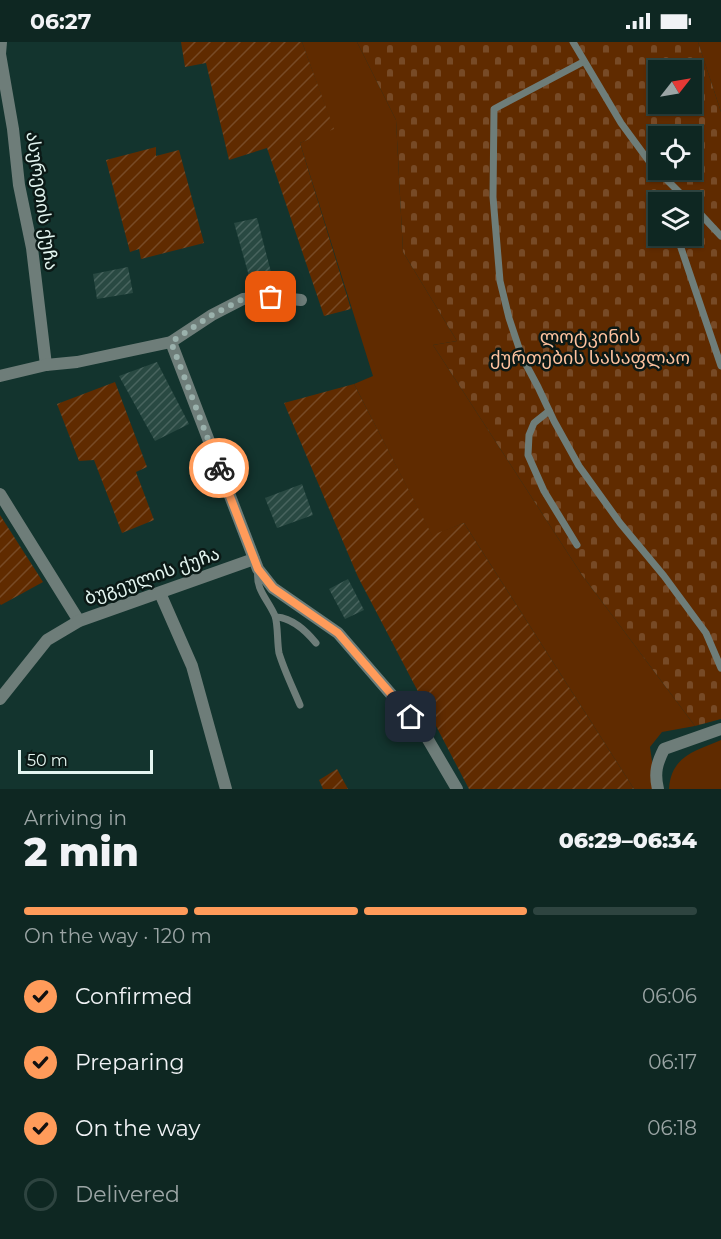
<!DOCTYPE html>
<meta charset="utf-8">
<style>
:root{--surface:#0e2722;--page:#1c332f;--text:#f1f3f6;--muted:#9ba5a5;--line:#2e4440;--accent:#ff9b5a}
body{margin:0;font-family:Montserrat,"Noto Sans Georgian",sans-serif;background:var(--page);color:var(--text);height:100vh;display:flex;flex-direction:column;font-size:22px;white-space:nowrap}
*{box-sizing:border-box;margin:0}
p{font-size:20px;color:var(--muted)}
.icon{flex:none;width:33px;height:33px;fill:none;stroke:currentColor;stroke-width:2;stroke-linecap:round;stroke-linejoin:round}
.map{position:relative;height:747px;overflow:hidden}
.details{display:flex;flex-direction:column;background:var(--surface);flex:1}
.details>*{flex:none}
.needle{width:39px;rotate:59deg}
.buttons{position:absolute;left:648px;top:18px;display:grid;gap:12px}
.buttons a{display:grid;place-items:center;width:54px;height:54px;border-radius:0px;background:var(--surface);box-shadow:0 2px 4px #0004,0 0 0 2px var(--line);font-size:30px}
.scale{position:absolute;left:18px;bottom:15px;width:135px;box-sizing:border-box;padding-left:6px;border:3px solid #e3f5f0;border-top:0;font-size:16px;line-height:21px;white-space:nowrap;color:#e3f5f0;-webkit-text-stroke:4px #0b1916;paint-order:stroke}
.pin{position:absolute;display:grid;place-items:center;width:51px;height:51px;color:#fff;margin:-26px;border-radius:12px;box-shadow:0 3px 9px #0006}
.courier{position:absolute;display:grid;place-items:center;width:60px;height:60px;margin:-30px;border:4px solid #ff9b5a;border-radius:50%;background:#fff;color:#222;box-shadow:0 2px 8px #0007}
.head em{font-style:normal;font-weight:800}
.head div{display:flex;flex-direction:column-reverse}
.head{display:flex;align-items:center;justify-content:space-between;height:102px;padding:0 24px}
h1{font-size:39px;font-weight:800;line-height:45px}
.bar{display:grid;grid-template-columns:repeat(4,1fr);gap:9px 6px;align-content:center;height:72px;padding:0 24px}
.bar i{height:8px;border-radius:4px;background:var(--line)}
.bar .on{background:var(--accent)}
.bar p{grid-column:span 4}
ol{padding:0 24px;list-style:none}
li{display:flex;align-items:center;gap:18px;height:66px}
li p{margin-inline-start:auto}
li .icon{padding:6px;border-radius:50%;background:var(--accent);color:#111;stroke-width:4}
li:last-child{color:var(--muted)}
li i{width:33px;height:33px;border:3px solid var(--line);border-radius:50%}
.status{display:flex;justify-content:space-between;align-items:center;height:42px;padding:0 30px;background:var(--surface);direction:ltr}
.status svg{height:16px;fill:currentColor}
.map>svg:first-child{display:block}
.green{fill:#602b00}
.cemetery{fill:url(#cemetery-stones);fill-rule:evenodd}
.garden{fill:url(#garden-furrows)}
.building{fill:url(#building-hatch)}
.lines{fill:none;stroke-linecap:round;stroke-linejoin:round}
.lane{stroke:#6e7d79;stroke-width:7}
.street{stroke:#6e7d79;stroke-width:12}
.done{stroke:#9ab1ac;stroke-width:6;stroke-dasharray:0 10.8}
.route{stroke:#ff9b5a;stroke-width:8}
.labels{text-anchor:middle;stroke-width:5;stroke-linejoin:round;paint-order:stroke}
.street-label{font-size:18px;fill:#e3f5f0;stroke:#0b1916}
.park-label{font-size:18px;fill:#fec29f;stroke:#0b1916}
</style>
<div class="status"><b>06:27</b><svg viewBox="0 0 49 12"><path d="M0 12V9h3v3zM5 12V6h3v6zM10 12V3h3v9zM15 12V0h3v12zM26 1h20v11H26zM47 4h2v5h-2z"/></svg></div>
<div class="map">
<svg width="721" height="747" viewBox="0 0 721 747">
<defs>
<pattern id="cemetery-stones" width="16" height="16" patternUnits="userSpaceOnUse" patternTransform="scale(1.5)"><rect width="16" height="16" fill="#602b00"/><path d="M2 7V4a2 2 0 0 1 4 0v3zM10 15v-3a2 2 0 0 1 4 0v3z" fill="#774a26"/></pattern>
<pattern id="garden-furrows" width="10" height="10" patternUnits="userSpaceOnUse" patternTransform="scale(1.5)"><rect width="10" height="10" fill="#602b00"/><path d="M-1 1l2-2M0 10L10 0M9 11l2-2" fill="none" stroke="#774a26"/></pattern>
<pattern id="building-hatch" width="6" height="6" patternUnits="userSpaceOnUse" patternTransform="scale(1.5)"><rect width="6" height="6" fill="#294942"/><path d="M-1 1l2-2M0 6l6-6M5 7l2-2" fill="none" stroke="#48645e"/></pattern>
</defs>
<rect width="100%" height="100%" fill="#13342e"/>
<g class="green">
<polygon points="302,0 357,0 396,78 403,210 457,299 433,303 582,533 695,684 662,690 650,705 656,747 634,747 464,481 432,494 354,342 373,334 300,101 333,86"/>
<polygon points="698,0 721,0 721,70"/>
<path d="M721,698v49h-52c2,-33 26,-38 52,-49z"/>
</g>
<path class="cemetery" d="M357,0h341l23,70v607l-26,7 -113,-151 -149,-230 24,-4 -54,-89 -7,-132zM658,28h34v34h-34zM658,94h34v34h-34zM658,160h34v34h-34z"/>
<g class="garden">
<polygon points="181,0 302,0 334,87 300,101 351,267 324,274 267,106 229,118 206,21 185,25"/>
<polygon points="156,105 156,114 179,108 204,201 141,217 139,207 130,210 106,118"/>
<polygon points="115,340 147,425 136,430 154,478 122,491 94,418 79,419 57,362"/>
<polygon points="354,342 432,493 464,481 634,747 469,747 358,535 284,361"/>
<polygon points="0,473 43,540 1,563 0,562"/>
<polygon points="337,727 348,747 323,747 319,738"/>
</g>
<g class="building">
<polygon points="257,176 272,234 251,241 234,181"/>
<polygon points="128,225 133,251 97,257 93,232"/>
<polygon points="157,320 189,382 155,399 119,334"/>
<polygon points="302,442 313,473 277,486 265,456"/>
<polygon points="348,537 364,568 345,577 329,547"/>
</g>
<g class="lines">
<g class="lane">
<polyline points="573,0 621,81 651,122 689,160"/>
<polyline points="583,20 494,67 493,155 500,239 509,276 522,315 538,345 554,379 579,424 620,481 664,534 706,591 721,626"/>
<polyline points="692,163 721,194"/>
<polyline points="677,194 721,324"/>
<polyline points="549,369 534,381 529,393 528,413 544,449 577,503"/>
<path d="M258,528c-3,20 10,29 17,46 3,8 2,26 4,37 5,17 14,35 21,52"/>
<path d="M276,575c17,1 30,14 40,26"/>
</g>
<g class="street">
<polyline points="1,0 0,12 13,87 19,143 32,206 46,323"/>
<polyline points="171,300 258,527 273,546 338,591 423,689 457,747"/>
<polyline points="0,334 46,323 77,320 171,300 212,273 243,257 271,255 301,258"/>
<polyline points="0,452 79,579"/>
<polyline points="160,551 192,624 226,747"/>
<polyline points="0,657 47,598 79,579 254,517"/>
<path d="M658,747c-4,-16 -1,-26 6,-40l57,-20"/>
</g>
</g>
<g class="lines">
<polyline class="done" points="219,426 171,300 212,273 243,257 271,255"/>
<polyline class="route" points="219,426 258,527 273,546 338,591 411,675"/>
</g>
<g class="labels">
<g class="street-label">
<text transform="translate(42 159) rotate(82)" y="6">ასურეთის ქუჩა</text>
<text transform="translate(152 534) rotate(-19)" y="6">ბუგეულის ქუჩა</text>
</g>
<g class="park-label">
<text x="590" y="301">ლოტკინის<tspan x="590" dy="21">ქურთების სასაფლაო</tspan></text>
</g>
</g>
</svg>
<div class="buttons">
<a><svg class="needle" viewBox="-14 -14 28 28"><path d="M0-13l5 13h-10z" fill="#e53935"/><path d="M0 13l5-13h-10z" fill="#9ba5a5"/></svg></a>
<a><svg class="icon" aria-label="locate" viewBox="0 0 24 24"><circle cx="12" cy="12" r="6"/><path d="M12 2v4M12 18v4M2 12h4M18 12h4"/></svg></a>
<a><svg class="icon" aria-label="layers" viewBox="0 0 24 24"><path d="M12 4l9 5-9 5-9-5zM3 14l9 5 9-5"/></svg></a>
</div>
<div class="scale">50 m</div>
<div class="pin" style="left:271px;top:255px;background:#ea580c"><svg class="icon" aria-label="bag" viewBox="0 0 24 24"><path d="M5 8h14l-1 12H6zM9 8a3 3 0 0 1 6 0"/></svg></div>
<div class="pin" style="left:411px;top:675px;background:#1f2937"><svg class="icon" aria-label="home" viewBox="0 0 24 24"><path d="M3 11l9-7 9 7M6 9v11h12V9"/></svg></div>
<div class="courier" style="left:219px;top:426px"><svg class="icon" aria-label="bike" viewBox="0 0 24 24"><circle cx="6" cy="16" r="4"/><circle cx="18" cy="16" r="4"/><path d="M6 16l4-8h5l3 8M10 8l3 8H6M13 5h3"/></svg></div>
</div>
<section class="details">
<div class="head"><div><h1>2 min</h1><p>Arriving in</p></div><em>06:29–06:34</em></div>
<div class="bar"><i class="on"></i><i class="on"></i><i class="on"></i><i></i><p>On the way · 120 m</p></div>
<ol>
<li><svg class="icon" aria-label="check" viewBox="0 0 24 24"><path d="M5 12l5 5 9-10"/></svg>Confirmed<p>06:06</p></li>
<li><svg class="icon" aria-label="check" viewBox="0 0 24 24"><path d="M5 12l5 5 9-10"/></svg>Preparing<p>06:17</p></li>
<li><svg class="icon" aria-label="check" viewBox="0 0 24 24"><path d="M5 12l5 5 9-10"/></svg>On the way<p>06:18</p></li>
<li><i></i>Delivered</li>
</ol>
</section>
